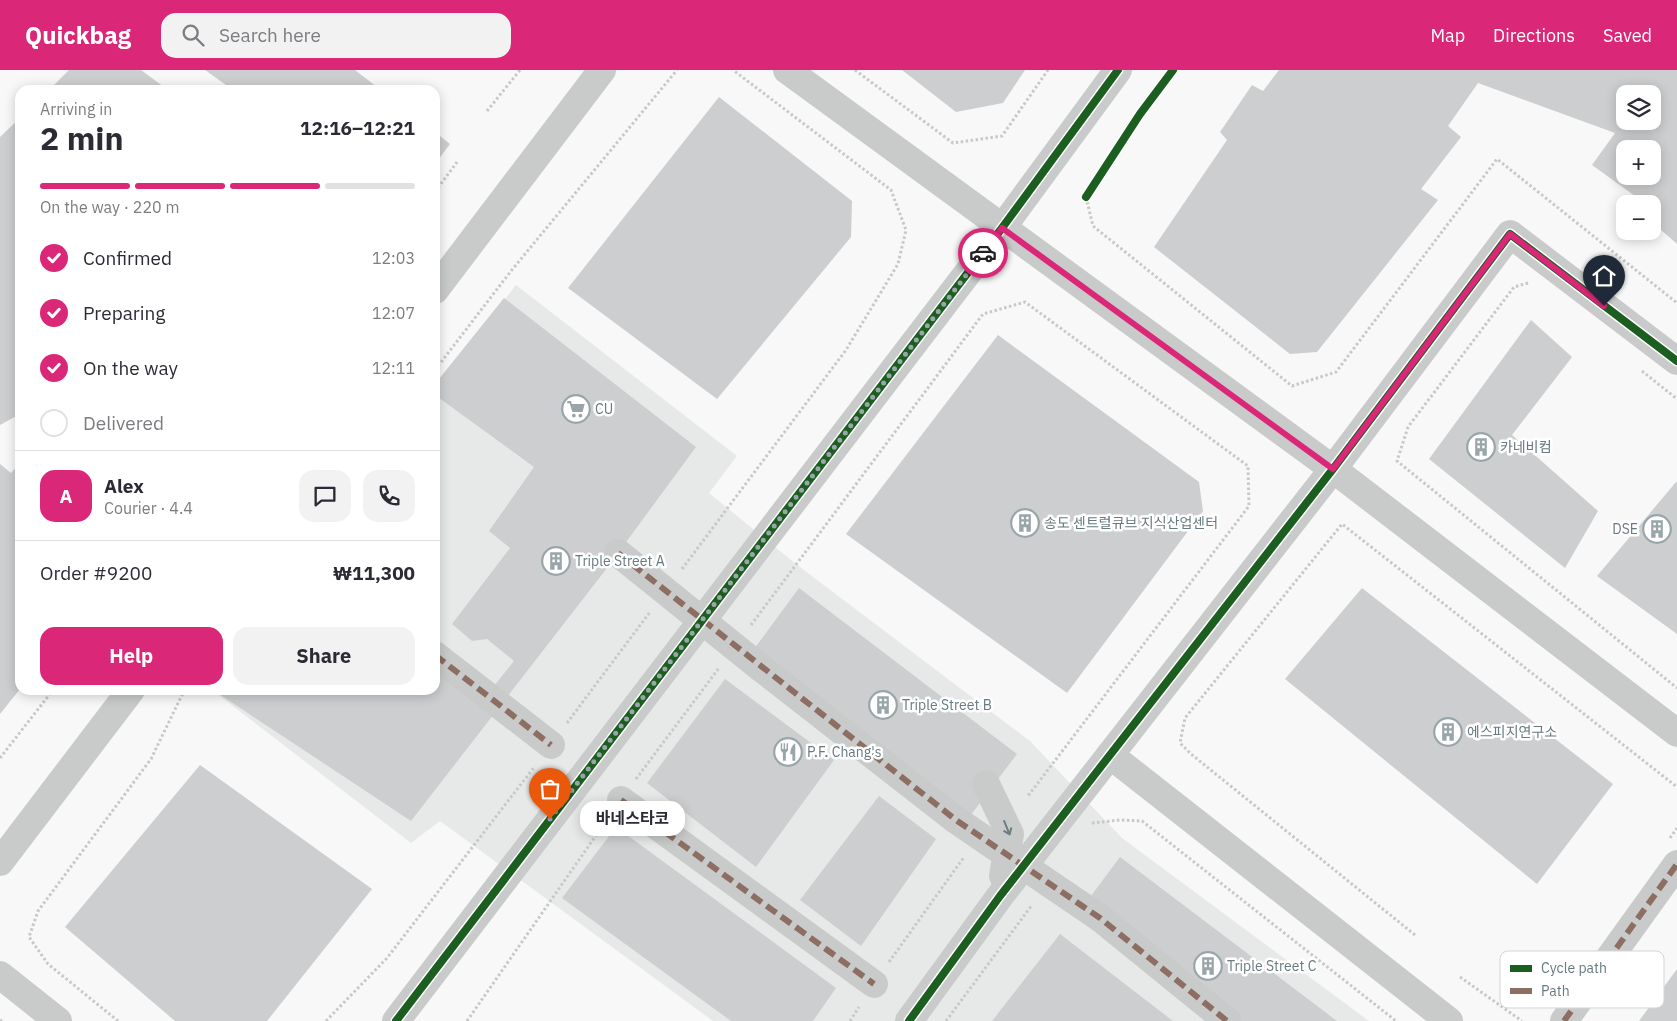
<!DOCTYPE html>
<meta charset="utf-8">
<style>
:root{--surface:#fff;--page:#f2f2f3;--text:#2b2b33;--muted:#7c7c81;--line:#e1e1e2;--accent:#db2777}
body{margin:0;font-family:"IBM Plex Sans","Noto Sans KR",sans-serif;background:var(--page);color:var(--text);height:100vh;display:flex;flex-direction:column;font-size:19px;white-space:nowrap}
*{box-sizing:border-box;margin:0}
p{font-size:16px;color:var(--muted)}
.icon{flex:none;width:28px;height:28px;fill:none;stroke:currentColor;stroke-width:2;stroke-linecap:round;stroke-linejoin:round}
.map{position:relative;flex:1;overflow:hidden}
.sheet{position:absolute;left:15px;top:15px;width:425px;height:610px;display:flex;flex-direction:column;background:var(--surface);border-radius:15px;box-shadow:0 2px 12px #0003}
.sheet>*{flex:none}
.buttons{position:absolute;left:1616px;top:15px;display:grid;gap:10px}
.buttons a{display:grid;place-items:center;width:45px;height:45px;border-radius:10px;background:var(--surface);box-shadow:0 2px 12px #0003;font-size:25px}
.pin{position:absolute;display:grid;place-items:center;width:42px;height:42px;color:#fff;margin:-51px -21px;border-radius:50% 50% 50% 0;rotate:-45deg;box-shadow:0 0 5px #0007}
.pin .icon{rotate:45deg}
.courier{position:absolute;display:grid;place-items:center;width:50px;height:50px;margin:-25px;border:4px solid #db2777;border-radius:50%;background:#fff;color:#222;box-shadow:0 1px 6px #0007}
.bubble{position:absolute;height:35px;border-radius:15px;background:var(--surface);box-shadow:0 2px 12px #0003;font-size:16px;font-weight:700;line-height:35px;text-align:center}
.summary em{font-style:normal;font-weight:700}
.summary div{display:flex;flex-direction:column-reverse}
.summary{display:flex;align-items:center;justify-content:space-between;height:85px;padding:0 25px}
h1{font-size:32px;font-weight:700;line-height:38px}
.bar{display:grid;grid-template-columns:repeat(4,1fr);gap:8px 5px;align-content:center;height:60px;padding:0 25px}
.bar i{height:6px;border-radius:4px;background:var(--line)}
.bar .current{background:var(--accent)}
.bar p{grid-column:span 4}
.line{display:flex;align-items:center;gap:12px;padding:0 25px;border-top:1px solid var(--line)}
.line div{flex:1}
.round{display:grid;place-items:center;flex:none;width:52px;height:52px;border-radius:15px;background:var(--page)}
ol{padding:0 25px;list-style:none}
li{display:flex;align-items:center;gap:15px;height:55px}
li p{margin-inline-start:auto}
li .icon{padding:5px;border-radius:50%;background:var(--accent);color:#fff;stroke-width:4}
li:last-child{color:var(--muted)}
li i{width:28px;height:28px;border:2px solid var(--line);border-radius:50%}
.action{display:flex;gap:10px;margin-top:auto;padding:10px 25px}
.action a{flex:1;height:58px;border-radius:15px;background:var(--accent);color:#fff;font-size:20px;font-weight:700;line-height:58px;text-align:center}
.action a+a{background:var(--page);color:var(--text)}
header{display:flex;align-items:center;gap:30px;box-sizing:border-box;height:70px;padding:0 25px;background:var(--accent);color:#fff}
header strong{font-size:24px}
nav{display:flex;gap:28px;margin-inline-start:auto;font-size:18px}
.search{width:350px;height:45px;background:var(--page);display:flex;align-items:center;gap:12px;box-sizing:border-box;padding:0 18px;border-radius:15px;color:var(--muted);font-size:19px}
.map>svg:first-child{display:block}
.built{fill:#e7e9e8}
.building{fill:#cdcecf;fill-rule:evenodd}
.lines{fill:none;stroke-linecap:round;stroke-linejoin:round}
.path{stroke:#c7c8c9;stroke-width:3;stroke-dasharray:2.5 2.5;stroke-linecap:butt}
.minor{stroke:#c9cbcb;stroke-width:28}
.minor-bridge{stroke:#c9cbcb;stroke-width:28}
.quiet{stroke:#8d6e63;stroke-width:6;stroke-dasharray:12 6;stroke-linecap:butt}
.cycleway-casing{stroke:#fff;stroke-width:11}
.cycleway{stroke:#1b5e20;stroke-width:8}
.oneway{stroke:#6b7e83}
.done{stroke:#99a6a9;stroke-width:5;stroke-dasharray:0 9}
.route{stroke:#db2777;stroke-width:6}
.labels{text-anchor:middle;stroke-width:5;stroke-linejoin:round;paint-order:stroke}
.poi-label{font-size:14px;fill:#667a7f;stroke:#fff;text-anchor:start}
.key{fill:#fff;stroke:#d1d7d9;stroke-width:1}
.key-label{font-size:14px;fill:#667a7f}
</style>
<header>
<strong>Quickbag</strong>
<div class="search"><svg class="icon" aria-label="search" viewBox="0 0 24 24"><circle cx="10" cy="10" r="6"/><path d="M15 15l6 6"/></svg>Search here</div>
<nav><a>Map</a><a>Directions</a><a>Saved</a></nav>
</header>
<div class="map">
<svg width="1677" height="951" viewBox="0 0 1677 951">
<rect width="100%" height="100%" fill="#f8f8f8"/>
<polygon class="built" points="516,215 737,386 709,423 796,494 1030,671 1122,768 1369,951 713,951 440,751 411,773 212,620 435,620 435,320"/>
<g class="building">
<polygon points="69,0 141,0 168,20 49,20"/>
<polygon points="205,0 355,0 381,20 233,20"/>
<polygon points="902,0 1025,0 1003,33 956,42"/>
<path d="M1279,0h398v174l-25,-22 7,-9 -7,-5v-4h-6l-54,-39 23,-32 -137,-50 -30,43 13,11 -40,52 17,11 -121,152 -27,2 -136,-107 73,-107 -7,-8 32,-47 11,6zM1625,24h27v27h-27zM1625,79h27v27h-27z"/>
<polygon points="719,27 852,131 851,167 717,329 568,218"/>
<polygon points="20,48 20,344 0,355 0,67"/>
<polygon points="435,62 450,74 435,94"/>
<polygon points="504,228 696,377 607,498 411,751 213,620 435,620 435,602 478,636 514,591 487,569 472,571 452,554 510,478 489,461 534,397 435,325 435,314"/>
<polygon points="1531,250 1572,287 1512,365 1598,441 1565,498 1429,389"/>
<polygon points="998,265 1199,412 1203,441 1067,623 846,464"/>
<polygon points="20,393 20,619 0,644 0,394 11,403"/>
<polygon points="1676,412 1677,413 1677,564 1597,506"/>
<polygon points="799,518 1017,684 967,750 749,586"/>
<polygon points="1362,518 1613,714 1537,814 1285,609"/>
<polygon points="725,609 834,690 756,797 647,713"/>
<polygon points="200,695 372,819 267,951 175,951 65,857"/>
<polygon points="879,726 936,769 861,876 800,830"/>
<polygon points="616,757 836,918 813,951 731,951 562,828"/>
<polygon points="1120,787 1337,951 1222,951 1079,842"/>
<polygon points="1060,864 1173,951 992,951"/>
<polygon points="1677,899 1677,951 1639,951"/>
</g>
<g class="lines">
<g class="path">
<polyline points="855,0 953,73 1002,66 1048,0"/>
<polyline points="487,41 520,0"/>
<polyline points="435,122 457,92"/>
<polyline points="1086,127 1093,156 1292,316 1336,302 1497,89 1677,233"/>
<polyline points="1528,213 1514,217 1408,357 1397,391 1677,618"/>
<polyline points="435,300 511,201 677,0"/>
<polyline points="1642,301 1677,329"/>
<polyline points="682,499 846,280 898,194 906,160 891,120 733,0"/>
<polyline points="751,555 983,244 1025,232 1248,396 1249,436 1028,726"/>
<polyline points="567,653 650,542"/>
<polyline points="0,688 53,620"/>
<polyline points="636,709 719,598"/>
<polyline points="1092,753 1120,750 1142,751 1396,951"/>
<polyline points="1670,768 1677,758"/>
<polyline points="1415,865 1191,684 1180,673 1185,648 1342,454 1677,717"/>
<polyline points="889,892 964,787"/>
<polyline points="1460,907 1522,951"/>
<polyline points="0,950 2,951"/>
<polyline points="118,951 48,894 29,867 38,841 151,689 182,625 187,620"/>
<polyline points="326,951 387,888 535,696"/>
<polyline points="467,951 606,751"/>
<polyline points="850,951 859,937"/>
<polyline points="946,951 1032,835"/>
</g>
<g class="minor">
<polyline points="787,0 1333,399 1677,663"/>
<polyline points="435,220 602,0"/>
<polyline points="435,585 551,675"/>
<polyline points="761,598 956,750"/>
<polyline points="1110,685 1449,951"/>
<polyline points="986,714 1010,764 1003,806"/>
<polyline points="621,730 874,914"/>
<polyline points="0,792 131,620"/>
<polyline points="1100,848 1227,951"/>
<polyline points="0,905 58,951"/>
<polyline points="396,951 1002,158 1118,0"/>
<polyline points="909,951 1000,826 1333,399 1510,164 1677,291"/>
<polyline points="1564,951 1677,794"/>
</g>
<g class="minor-bridge">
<polyline points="618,483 761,598"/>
<polyline points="956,750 1100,848"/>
</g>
<g class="quiet">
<polyline points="618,483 956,750 1100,848 1227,951"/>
<polyline points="435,585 551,675"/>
<polyline points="621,730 874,914"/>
<polyline points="1564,951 1677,794"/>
</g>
<defs>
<g id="cycleway">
<polyline points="1086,127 1140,44 1173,0"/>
<polyline points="396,951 1002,158 1118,0"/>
<polyline points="909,951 1000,826 1333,399 1510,164 1677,291"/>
</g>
</defs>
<use href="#cycleway" class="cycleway-casing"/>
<use href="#cycleway" class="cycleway"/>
</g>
<defs><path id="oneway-shaft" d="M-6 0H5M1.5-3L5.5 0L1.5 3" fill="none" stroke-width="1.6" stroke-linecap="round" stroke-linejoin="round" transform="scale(1.25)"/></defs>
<use class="oneway" href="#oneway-shaft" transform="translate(1007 758) rotate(68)"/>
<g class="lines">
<polyline class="done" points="550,749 983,183"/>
<polyline class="route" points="983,183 1002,158 1333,399 1510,164 1604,236"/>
</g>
<defs>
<symbol id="supermarket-ring" viewBox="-11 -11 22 22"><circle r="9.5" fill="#fff" stroke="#99a6a9" stroke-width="1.5"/><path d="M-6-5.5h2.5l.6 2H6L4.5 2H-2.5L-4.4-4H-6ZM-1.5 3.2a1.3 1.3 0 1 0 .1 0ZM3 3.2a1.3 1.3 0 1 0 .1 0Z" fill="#99a6a9"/></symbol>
<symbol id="building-ring" viewBox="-11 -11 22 22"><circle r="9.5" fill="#fff" stroke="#99a6a9" stroke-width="1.5"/><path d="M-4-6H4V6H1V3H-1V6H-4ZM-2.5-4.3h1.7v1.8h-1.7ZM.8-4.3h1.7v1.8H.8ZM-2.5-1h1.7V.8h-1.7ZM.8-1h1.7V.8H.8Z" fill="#99a6a9"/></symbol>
<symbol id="restaurant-ring" viewBox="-11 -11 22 22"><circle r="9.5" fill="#fff" stroke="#99a6a9" stroke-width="1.5"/><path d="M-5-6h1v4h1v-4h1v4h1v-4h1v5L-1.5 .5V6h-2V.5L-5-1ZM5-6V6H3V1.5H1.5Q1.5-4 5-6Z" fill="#99a6a9"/></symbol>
</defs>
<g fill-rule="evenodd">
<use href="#supermarket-ring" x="560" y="323" width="32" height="32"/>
<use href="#building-ring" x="1465" y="361" width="32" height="32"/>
<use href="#building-ring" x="1009" y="437" width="32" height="32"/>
<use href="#building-ring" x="1641" y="443" width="32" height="32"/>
<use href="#building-ring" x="540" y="475" width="32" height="32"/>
<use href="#building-ring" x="867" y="619" width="32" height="32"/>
<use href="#building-ring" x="1432" y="646" width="32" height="32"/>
<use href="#restaurant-ring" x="772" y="666" width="32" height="32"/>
<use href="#building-ring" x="1192" y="880" width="32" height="32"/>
</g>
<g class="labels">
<g class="poi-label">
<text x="595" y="344">CU</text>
<text x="1500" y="382">카네비컴</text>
<text x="1044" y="458">송도 센트럴큐브 지식산업센터</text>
<text x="1638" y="464" text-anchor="end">DSE</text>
<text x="575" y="496">Triple Street A</text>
<text x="902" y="640">Triple Street B</text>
<text x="1467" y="667">에스피지연구소</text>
<text x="807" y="687">P.F. Chang's</text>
<text x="1227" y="901">Triple Street C</text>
</g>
</g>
<rect x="1500" y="881" width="164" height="57" rx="8" class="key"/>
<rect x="1510" y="895" width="22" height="7" fill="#1b5e20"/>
<rect x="1510" y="918" width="22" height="6" fill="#8d6e63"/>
<g class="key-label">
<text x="1541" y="903">Cycle path</text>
<text x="1541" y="926">Path</text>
</g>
</svg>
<div class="buttons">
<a><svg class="icon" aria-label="layers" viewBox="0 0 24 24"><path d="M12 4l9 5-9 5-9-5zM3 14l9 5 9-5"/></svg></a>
<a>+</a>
<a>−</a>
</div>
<div class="pin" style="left:550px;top:749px;background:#ea580c"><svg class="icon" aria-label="bag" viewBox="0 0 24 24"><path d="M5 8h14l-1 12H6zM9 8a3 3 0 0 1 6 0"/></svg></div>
<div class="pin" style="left:1604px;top:236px;background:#1f2937"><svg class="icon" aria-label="home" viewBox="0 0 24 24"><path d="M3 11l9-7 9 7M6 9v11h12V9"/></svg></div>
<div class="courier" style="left:983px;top:183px"><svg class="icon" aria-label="car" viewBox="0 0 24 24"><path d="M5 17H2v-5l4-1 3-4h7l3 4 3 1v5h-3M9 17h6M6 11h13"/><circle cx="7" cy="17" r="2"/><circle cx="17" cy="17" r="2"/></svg></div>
<div class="bubble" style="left:580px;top:731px;width:105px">바네스타코</div>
<section class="sheet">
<div class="summary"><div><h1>2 min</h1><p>Arriving in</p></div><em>12:16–12:21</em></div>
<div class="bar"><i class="current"></i><i class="current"></i><i class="current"></i><i></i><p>On the way · 220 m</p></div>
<ol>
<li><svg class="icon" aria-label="check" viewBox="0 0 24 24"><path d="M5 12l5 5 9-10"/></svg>Confirmed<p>12:03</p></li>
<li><svg class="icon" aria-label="check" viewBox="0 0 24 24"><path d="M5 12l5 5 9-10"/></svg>Preparing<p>12:07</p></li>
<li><svg class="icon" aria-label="check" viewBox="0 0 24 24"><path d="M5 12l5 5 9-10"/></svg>On the way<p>12:11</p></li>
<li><i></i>Delivered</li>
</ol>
<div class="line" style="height:90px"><b class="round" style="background:var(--accent);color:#fff">A</b><div><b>Alex</b><p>Courier · 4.4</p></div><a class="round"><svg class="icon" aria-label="chat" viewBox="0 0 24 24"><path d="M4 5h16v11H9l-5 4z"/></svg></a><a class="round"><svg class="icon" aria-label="phone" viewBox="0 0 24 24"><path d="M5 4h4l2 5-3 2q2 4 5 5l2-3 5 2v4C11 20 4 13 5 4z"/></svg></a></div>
<div class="line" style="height:65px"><div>Order #9200</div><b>₩11,300</b></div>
<div class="action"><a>Help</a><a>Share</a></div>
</section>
</div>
